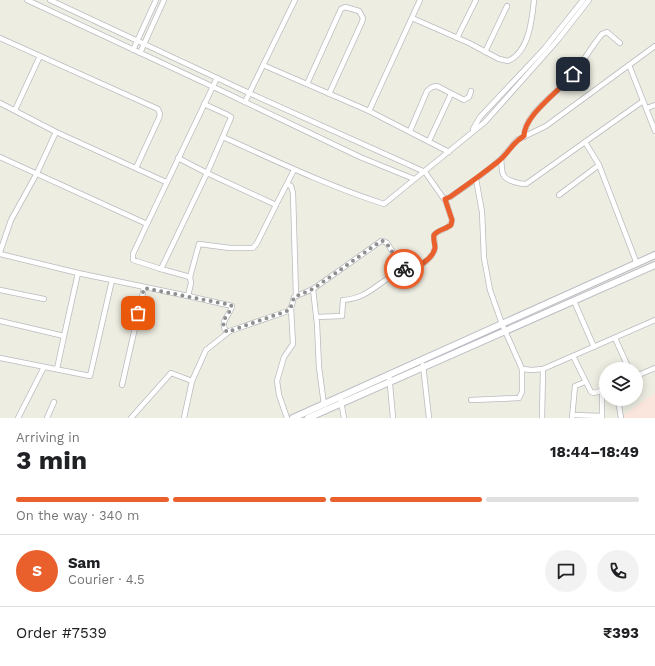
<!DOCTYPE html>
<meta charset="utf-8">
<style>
:root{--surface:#fff;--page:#f2f2f2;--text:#202124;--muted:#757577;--line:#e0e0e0;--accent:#ea602c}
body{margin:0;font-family:"Work Sans",sans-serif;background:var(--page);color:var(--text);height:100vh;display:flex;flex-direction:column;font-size:15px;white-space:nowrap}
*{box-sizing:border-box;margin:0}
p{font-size:13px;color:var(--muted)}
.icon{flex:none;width:22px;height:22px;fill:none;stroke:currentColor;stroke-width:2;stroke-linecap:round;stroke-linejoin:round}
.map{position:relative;height:418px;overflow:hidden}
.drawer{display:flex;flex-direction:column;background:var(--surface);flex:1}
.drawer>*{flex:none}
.tools{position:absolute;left:599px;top:362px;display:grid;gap:8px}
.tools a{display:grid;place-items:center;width:44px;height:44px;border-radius:50%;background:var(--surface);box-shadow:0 2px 10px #0003;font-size:20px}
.pin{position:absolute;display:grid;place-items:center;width:34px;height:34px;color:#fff;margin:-17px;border-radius:8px;box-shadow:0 2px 6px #0006}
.courier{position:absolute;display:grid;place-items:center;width:40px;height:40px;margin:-20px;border:3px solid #ea602c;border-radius:50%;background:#fff;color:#222;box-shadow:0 1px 5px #0007}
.summary em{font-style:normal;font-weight:700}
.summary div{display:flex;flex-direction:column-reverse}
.summary{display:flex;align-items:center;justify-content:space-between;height:68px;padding:0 16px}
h1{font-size:26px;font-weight:700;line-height:30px}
.bar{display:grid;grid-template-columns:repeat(4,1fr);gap:6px 4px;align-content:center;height:48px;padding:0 16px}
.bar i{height:5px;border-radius:3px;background:var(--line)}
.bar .selected{background:var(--accent)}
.bar p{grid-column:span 4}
.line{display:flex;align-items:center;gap:10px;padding:0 16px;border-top:1px solid var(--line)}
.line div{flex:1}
.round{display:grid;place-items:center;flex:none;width:42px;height:42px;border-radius:21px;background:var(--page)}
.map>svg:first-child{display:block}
.medical{fill:#fbe6de}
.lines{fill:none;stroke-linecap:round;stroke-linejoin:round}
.street-casing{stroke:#babbc1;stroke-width:6}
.secondary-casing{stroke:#bbbdc4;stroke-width:8}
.street{stroke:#fff;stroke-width:4.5}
.secondary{stroke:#fff;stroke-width:6}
.done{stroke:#8e8f8f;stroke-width:4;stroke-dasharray:0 7.2}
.route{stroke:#ea602c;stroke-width:5}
</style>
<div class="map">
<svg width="655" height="418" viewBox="0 0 655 418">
<rect width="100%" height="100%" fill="#eeede2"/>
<polygon class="medical" points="655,393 655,418 619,418"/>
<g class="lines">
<defs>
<g id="street">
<polyline points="27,0 222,91 360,157 414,179"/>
<polyline points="50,0 249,93 425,172 444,199 450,197 476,179"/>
<path d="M412,18l57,25 30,16 9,2c21,-9 24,-41 26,-61"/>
<polyline points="0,38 158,109 160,114 159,118 136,168"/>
<polyline points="457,38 476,0"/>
<polyline points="655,46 546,126 517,140 501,159 476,179 482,212 484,258 490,290 502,324 522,369 532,370 543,369 655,320"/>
<polyline points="133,50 156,0"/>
<polyline points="485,52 507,6"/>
<polyline points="140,53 164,0"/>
<polyline points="263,65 369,111 449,152"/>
<polyline points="629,65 655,131"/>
<polyline points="307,84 341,9 345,7 359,11 363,18 362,22 329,94"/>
<polyline points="245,102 295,0"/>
<polyline points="0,103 56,132 166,182"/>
<polyline points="647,108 655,105"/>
<polyline points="15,110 40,56"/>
<polyline points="369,111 420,0"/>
<polyline points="473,129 480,117 544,49 583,0"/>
<polyline points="410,131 427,91 432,87 437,86 464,100 469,97 471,91"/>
<path d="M223,137c53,24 105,49 161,67l101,-82 72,-81 32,-41"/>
<path d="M524,137c0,-24 35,-45 49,-62 10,-13 18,-28 29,-41l5,-2 13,11"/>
<polyline points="429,141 451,94"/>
<polyline points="0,157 147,224 217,78"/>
<polyline points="178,158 207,173 276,205 294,170"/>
<path d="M501,159c1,5 0,13 3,17 3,5 16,8 22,8l59,-42"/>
<polyline points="287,184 291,186 293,193 296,296"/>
<polyline points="559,195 599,165"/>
<polyline points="147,224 133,254 133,260 161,269 207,173 230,120 231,117 228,115 204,104"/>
<polyline points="0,252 11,220 37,173 56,132"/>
<polyline points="0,254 78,273 64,336 0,321"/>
<polyline points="637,264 599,165 585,142 643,101"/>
<polyline points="78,273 188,296 191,283 190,277 161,269"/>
<polyline points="190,277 199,244 230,248 253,248 257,243 276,205"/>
<polyline points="0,290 44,299"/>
<path d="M188,296l44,10c-2,10 -14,16 -5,26l61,-21 3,-3 3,-11 19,-8"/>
<polyline points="574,301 594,347"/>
<path d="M316,317l26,-1 1,-16c20,-1 29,-11 44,-21 6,-4 11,-6 17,-9"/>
<polyline points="615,338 629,369"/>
<polyline points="573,356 591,392 594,393 606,389"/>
<polyline points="0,358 90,376 112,280"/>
<polyline points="423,365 429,418"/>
<polyline points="57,369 64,336"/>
<polyline points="389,374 393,418"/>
<polyline points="636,376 655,368"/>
<polyline points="122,385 144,288"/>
<polyline points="602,391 602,418"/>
<polyline points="340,396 344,418"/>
<polyline points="618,399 621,418"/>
<polyline points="471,400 519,398 522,392 522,369"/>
<path d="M324,405l-5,-38 -2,-43 -4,-35 68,-48h2l4,2 18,28c11,-1 28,-12 30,-23 0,-4 -1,-9 -1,-13 6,-7 17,-5 18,-15l-7,-21"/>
<polyline points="573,415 602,416"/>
<polyline points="18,418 44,367"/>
<polyline points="47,418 54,402"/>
<polyline points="131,418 171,373 192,381"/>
<polyline points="184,418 192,381 206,350 230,331"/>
<polyline points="287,418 279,395 277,381 284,357 293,344 291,308"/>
<polyline points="542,418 543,369"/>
<polyline points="572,418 575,386 585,382"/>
</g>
<g id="secondary">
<polyline points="293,418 655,255"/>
<polyline points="308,418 655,265"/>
</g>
</defs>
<use href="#street" class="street-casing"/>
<use href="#secondary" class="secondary-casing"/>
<use href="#street" class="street"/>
<use href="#secondary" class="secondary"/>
</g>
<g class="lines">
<polyline class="done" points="138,313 144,288 231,305 232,308 223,321 224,328 227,332 230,331 290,310 294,297 313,289 381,241 383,241 387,244 404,269"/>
<path class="route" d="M404,269l1,2c11,-2 28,-12 30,-23 0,-4 -2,-9 -1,-13 3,-5 12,-6 17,-10l1,-5 -7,-21 5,-2c17,-12 34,-24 50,-37 9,-8 13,-18 24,-24 0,-21 36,-45 49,-62"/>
</g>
</svg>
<div class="tools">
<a><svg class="icon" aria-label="layers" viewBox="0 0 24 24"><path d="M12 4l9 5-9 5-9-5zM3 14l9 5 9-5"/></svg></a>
</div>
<div class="pin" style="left:138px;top:313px;background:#ea580c"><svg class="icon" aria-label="bag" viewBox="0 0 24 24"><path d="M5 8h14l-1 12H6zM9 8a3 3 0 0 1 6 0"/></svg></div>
<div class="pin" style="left:573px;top:74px;background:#1f2937"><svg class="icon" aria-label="home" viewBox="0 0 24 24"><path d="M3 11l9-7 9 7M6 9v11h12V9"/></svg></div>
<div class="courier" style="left:404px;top:269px"><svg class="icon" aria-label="bike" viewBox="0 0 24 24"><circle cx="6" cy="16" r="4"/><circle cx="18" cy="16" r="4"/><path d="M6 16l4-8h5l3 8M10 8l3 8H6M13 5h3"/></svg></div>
</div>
<section class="drawer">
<div class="summary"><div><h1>3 min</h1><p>Arriving in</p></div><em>18:44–18:49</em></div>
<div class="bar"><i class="selected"></i><i class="selected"></i><i class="selected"></i><i></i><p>On the way · 340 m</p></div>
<div class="line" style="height:72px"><b class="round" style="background:var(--accent);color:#fff">S</b><div><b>Sam</b><p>Courier · 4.5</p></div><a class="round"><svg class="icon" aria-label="chat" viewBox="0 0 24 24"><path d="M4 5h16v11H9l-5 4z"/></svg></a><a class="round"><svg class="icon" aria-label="phone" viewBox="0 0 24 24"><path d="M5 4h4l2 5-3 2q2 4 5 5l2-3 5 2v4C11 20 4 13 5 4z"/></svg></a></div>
<div class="line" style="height:52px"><div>Order #7539</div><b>₹393</b></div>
</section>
